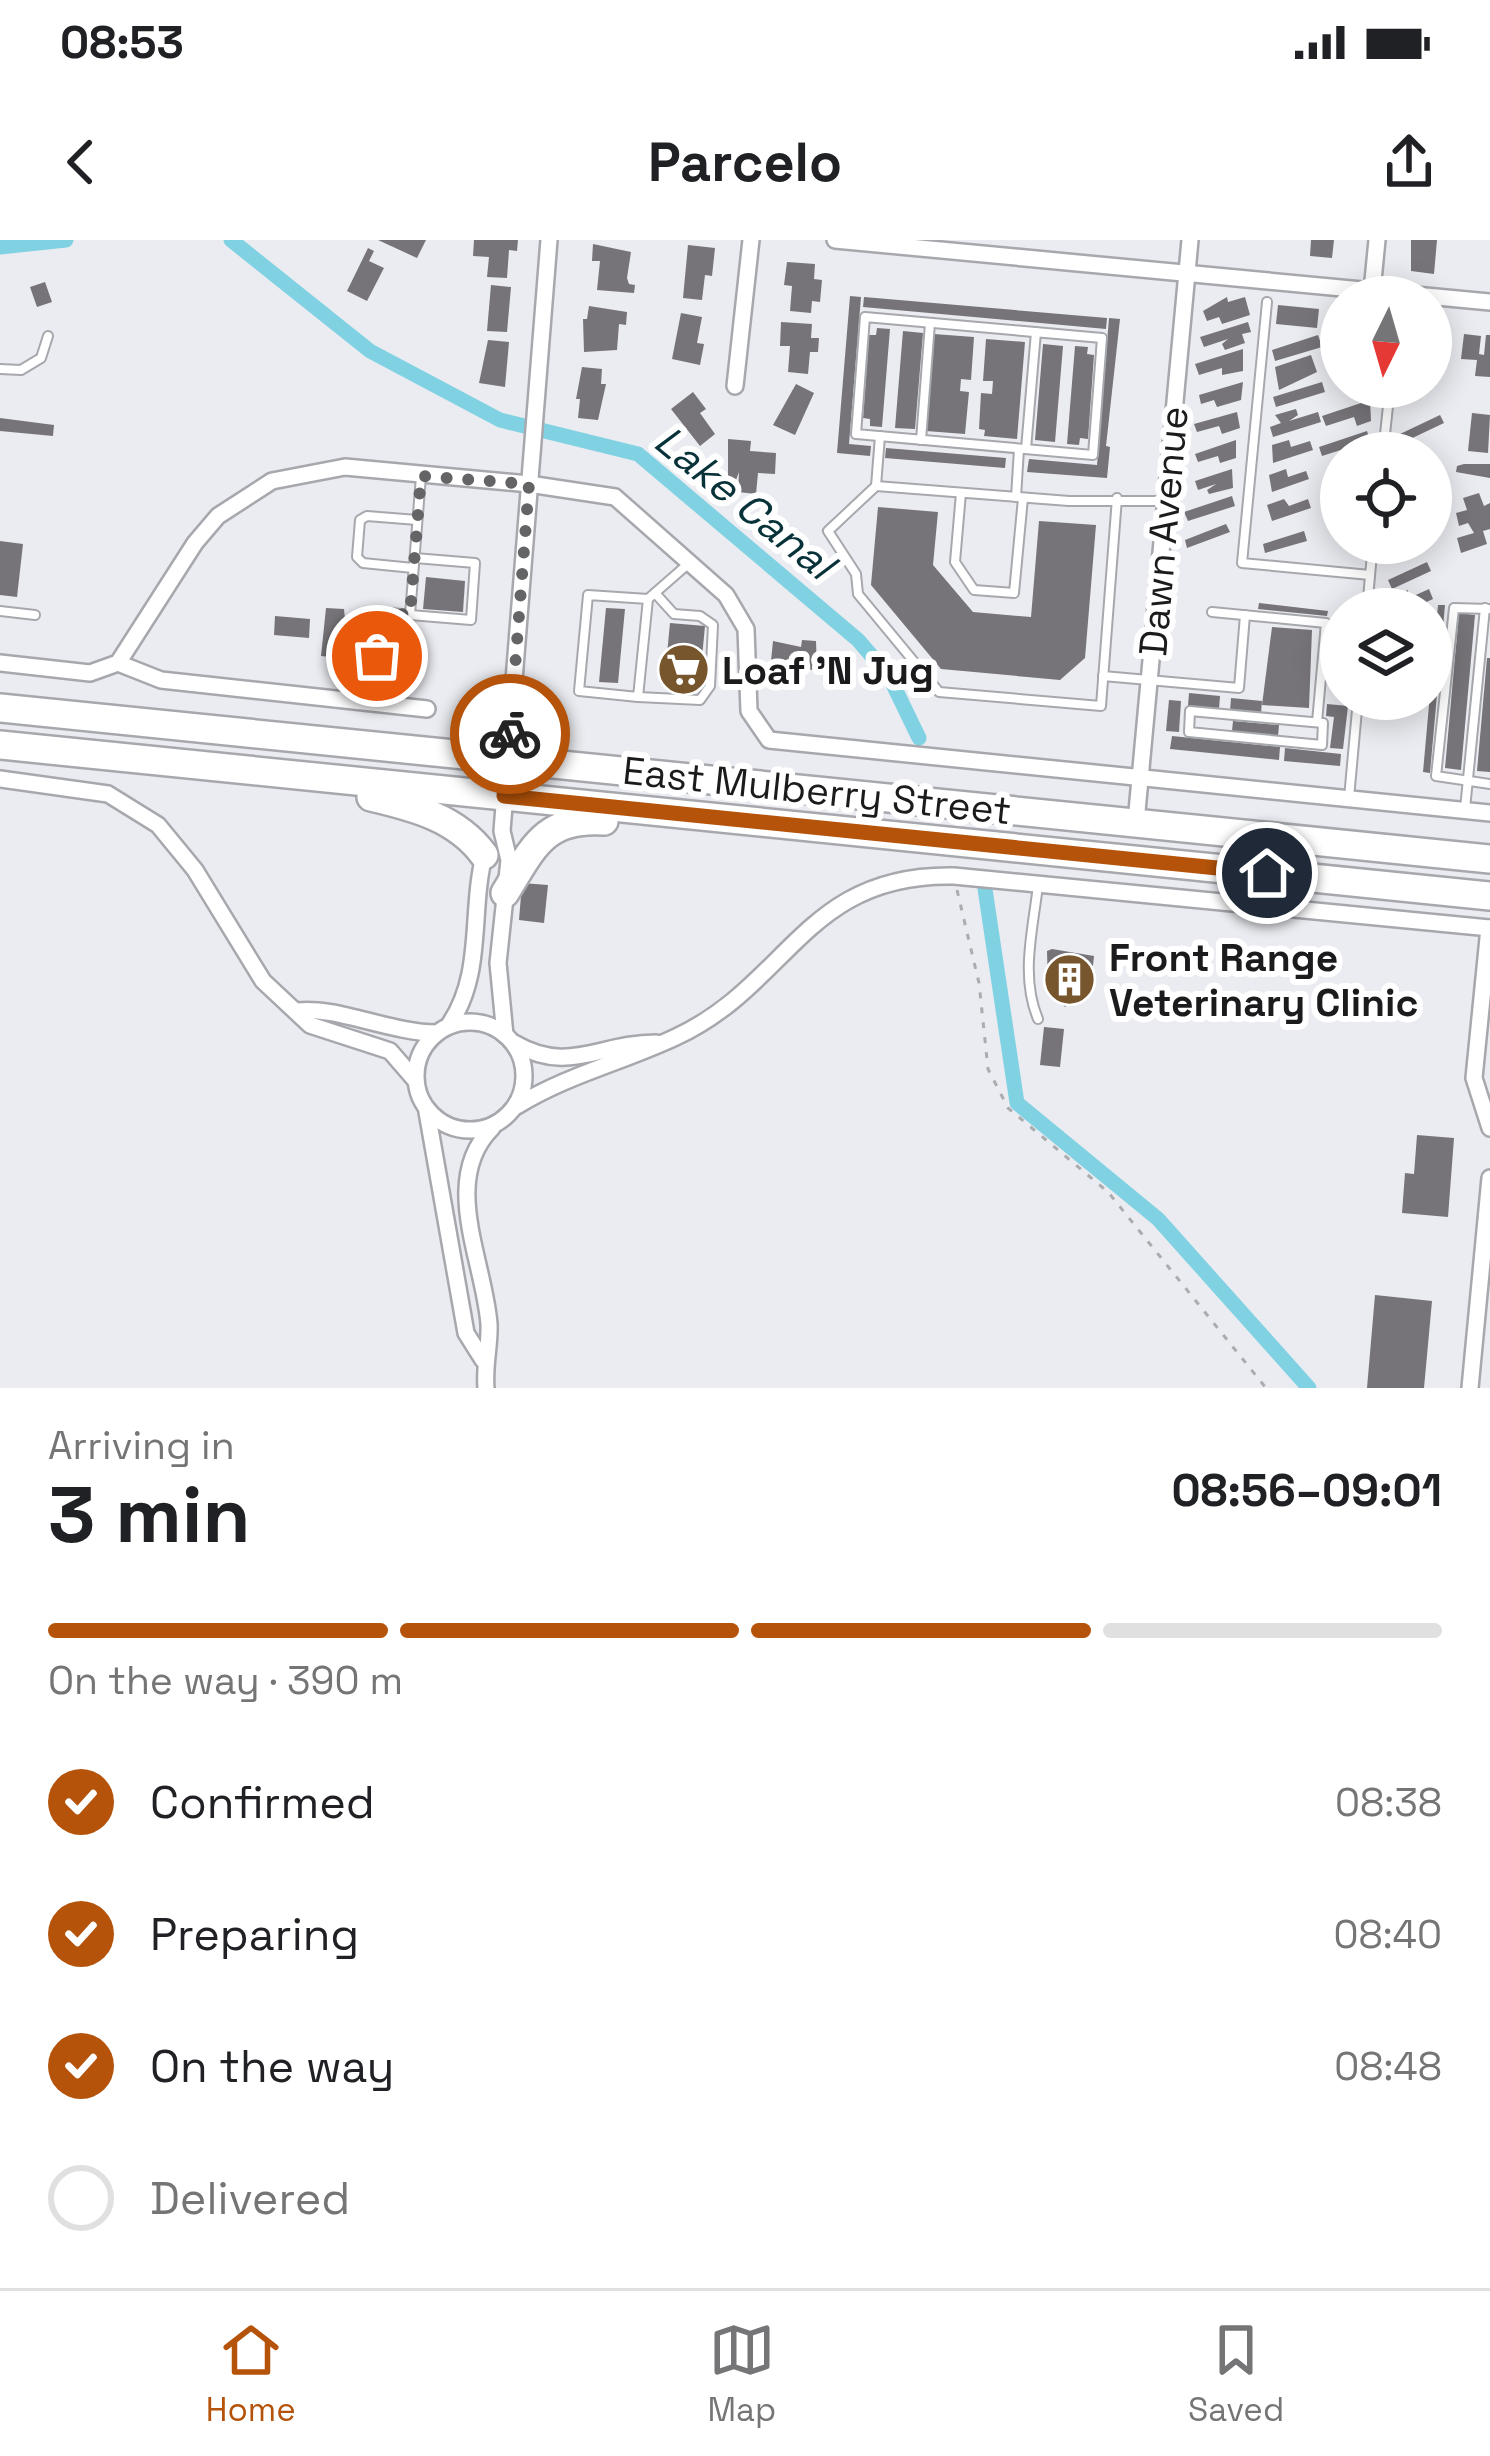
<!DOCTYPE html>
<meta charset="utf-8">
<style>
:root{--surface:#fff;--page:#f6f6f6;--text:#202124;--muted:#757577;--line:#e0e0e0;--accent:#b45309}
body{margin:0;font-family:"Space Grotesk",sans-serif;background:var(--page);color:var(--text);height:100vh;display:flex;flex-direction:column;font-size:45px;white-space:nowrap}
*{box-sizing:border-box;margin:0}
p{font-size:39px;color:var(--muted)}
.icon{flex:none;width:66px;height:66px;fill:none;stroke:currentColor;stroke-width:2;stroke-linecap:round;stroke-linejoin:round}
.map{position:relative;height:1148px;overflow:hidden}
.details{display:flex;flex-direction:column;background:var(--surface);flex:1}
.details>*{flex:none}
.needle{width:78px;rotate:185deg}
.buttons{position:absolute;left:1320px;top:36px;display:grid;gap:24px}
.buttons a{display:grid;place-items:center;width:132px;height:132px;border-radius:50%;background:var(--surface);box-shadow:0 6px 30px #0003;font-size:60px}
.pin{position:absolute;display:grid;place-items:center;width:102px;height:102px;color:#fff;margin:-51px;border:6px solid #fff;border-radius:50%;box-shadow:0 3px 12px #0007}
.courier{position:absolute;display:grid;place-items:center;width:120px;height:120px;margin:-60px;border:9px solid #b45309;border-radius:50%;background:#fff;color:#222;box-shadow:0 3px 15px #0007}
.headline em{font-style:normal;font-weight:700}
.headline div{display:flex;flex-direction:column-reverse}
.headline{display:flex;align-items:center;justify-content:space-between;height:204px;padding:0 48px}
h1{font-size:78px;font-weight:700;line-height:90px}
.bar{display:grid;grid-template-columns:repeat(4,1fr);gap:18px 12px;align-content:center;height:144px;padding:0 48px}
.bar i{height:15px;border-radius:9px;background:var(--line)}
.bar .current{background:var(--accent)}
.bar p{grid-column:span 4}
ol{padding:0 48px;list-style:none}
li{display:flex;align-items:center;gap:36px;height:132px}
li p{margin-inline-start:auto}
li .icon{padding:12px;border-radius:50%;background:var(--accent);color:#fff;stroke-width:4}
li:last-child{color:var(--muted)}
li i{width:66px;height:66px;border:6px solid var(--line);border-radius:50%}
.status{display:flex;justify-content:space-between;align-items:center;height:84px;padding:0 60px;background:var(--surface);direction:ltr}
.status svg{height:33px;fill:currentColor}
header{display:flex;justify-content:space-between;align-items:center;height:156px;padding:0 48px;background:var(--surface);font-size:54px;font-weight:700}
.dock{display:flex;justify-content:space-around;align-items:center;height:168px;border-top:3px solid var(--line);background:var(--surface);font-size:33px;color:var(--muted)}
.dock a{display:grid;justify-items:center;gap:6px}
.dock .current{color:var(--accent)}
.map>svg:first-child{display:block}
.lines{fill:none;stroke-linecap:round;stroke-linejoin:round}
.canal{stroke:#80d2e3;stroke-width:15}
.building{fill:#767478}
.lane-casing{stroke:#a7a8ad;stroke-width:12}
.street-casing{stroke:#a7a8ad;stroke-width:20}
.highway-casing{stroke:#a7a8ad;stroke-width:32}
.path{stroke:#abacb0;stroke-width:3;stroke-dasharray:6 9;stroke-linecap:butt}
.lane{stroke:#fff;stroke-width:8}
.street{stroke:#fff;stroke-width:15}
.highway{stroke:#fff;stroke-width:27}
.done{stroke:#646467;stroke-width:12;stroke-dasharray:0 21.6}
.route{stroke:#b45309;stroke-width:15}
.labels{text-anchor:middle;stroke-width:12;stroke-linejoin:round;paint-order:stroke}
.street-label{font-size:39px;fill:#1b1b1d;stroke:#fff}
.poi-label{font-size:39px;font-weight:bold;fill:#1b1b1d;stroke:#fff;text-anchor:start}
.water-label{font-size:42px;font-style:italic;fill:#083239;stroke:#fff}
</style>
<div class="status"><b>08:53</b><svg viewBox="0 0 49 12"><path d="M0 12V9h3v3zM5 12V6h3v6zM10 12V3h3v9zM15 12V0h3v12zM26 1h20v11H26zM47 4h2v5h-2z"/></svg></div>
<header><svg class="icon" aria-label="back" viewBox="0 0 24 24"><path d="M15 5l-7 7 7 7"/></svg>Parcelo<svg class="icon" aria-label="share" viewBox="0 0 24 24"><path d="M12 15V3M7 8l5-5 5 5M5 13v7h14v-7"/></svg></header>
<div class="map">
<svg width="1490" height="1148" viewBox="0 0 1490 1148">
<rect width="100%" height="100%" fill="#ebecf1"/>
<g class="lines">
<g class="canal">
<polyline points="231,0 370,111 500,180 638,214 858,400 889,436 919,498"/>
<polyline points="0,7 66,0"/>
<polyline points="985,649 1017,863 1158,979 1309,1148"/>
</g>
</g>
<g class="building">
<polygon points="378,0 426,0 417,18"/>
<polygon points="474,0 518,0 517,11 509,10 507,38 487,37 489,17 473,16"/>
<polygon points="1311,0 1334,0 1332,18 1310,16"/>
<polygon points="1411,0 1437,0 1434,34 1411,31"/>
<polygon points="593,4 631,12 627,38 629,44 635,45 634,53 597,50 600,21 592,21"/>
<polygon points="688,5 715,8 712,36 705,35 702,60 683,58"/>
<polygon points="368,8 374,11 369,21 384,28 367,61 347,51"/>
<polygon points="787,22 815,24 814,39 822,40 820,62 812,61 811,73 790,71 792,46 784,45"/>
<polygon points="45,42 52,62 37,67 30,47"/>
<polygon points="491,45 511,47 507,92 487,91"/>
<polygon points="850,56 861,57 849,204 871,206 870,216 837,213"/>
<polygon points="864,57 1107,78 1106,89 863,67"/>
<polygon points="1227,57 1228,62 1245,57 1250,75 1222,84 1219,77 1207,81 1203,71"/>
<polygon points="1278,65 1319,69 1317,88 1276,84"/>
<polygon points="589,66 627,72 626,85 619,84 617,110 584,112 583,79 587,79"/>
<polygon points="681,73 702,77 697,103 704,104 700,125 672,119"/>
<polygon points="1109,78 1120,79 1106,206 1110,207 1107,238 1027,232 1029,219 1097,225"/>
<polygon points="781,82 812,84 811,98 819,98 818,112 810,112 808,134 788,132 790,106 780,106"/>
<polygon points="1248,82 1251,92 1242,94 1245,103 1225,110 1222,104 1228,99 1204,107 1200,97"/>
<polygon points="877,88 890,89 882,187 870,186 870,179 863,178 869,95 876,95"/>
<polygon points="903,91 923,93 915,189 895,188"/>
<polygon points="934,94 974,97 971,140 961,139 960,151 969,152 965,194 926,191"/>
<polygon points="1464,94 1481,96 1479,114 1484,115 1486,95 1490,95 1490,137 1475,136 1477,120 1461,119"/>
<polygon points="1318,95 1322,107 1275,121 1272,110"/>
<polygon points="986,99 1025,102 1017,199 984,196 985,190 979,189 981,153 992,154 993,141 983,141"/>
<polygon points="488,100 509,102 505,147 479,143"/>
<polygon points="1043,104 1063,106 1055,202 1035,200"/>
<polygon points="1075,106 1088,107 1087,114 1094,115 1088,199 1080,198 1079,205 1067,204"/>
<polygon points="1243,109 1243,131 1222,135 1222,128 1199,135 1195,124"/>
<polygon points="1311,115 1317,132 1279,150 1275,127"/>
<polygon points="582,127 602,129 601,144 606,144 598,180 578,178 580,159 576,159"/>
<polygon points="1243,142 1241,160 1217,167 1214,160 1201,164 1199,155"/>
<polygon points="1322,142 1325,152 1276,167 1273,157"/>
<polygon points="796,144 814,153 795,195 773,185"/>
<polygon points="693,152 706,169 700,173 715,194 700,206 671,169"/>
<polygon points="1370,160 1371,181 1357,186 1354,177 1326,186 1322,176"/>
<polygon points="1296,169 1298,175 1289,181 1318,172 1321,182 1273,197 1270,187 1281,183 1275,175"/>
<polygon points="1237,172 1240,188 1222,194 1219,186 1197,192 1194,184"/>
<polygon points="1472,173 1490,175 1488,213 1468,211"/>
<polygon points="1440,175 1444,183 1404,202 1400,194"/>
<polygon points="0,178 54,185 53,196 0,191"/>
<polygon points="1367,191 1370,201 1357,205 1364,206 1366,213 1348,213 1347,208 1322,216 1319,207"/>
<polygon points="728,199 751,201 750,211 776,213 775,234 758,233 756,254 738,252 739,232 736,240 728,239"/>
<polygon points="1236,200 1236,218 1220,223 1218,216 1198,222 1195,214"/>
<polygon points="1289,200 1291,207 1310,201 1313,210 1273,223 1272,205"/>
<polygon points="886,208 1006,218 1005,228 885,218"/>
<polygon points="1464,224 1490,224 1490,238 1456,232 1457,226"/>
<polygon points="1232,229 1233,248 1209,254 1207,250 1216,244 1198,250 1195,241"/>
<polygon points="1286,229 1288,237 1306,231 1309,239 1272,252 1269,235"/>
<polygon points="1479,253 1484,266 1490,263 1490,289 1483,291 1487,304 1461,313 1457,298 1474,293 1468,283 1459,286 1456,273 1467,270 1463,258"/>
<polygon points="1232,256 1235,266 1188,281 1184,272"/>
<polygon points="1284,259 1289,266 1308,259 1311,268 1272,281 1267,265"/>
<polygon points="878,267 938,272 933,325 973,372 1031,377 1039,281 1096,285 1085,418 1060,440 941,429 871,345"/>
<polygon points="1226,284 1230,292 1187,308 1185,300"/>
<polygon points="1304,291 1307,301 1265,313 1263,304"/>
<polygon points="0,301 23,304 17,357 0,355"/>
<polygon points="1427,322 1431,331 1392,349 1388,340"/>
<polygon points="426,337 465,341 463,372 423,369"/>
<polygon points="1429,349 1433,359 1411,369 1387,369 1396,365 1388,359 1408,350 1407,359"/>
<polygon points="1259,363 1328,371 1327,376 1258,369"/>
<polygon points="1438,365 1445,365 1430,533 1423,532"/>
<polygon points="326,368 344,369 347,399 342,399 340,418 321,416"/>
<polygon points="606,368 625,369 618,443 599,442"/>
<polygon points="1459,373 1475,375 1461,530 1445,528"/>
<polygon points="275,376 310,379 309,398 274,395"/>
<polygon points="1338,378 1341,378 1341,436 1332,435"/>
<polygon points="670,383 705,386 699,449 664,446"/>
<polygon points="1272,387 1312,390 1309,468 1262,465"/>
<polygon points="802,400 816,401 817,431 771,421 773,401 801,407"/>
<polygon points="1487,418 1490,418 1490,532 1477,531"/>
<polygon points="1189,453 1220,456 1219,469 1188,466"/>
<polygon points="1231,458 1262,461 1261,474 1230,471"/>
<polygon points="1169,460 1181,461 1179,492 1166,491"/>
<polygon points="1327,464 1348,466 1343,509 1330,508 1334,477 1326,476"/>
<polygon points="1233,481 1279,485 1278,496 1232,491"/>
<polygon points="1172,496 1280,507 1279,520 1170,509"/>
<polygon points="1285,508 1341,514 1340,526 1284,521"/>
<polygon points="522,643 548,645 544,683 519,680"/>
<polygon points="1052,709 1094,716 1091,745 1085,745 1084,752 1065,767 1048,747 1047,711"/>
<polygon points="1044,787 1064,789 1060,827 1040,825"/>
<polygon points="1417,895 1454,898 1448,977 1402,973 1405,933 1414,934"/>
<polygon points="1375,1055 1432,1061 1424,1148 1367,1148"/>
</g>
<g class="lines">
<defs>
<g id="lane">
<polyline points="1267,62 1242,323 1370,335"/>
<polygon points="865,77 1102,98 1093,215 856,194"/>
<polyline points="0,129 21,130 41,118 48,96"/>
<polyline points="921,200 930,83"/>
<polyline points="1026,209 1036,92"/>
<polyline points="1383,213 1390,147"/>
<polyline points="876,246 880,196"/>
<polyline points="961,253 955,322 974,350 1014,353 1023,258"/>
<polyline points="1016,257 1019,209"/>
<polyline points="1117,258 1101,466 939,452 858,354 856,334 828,291 876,246 1069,261 1164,261"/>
<polyline points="413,328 363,323 357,317 360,280 367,276 417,280"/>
<polyline points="648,359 588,355 579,451 638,457 648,359 688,324"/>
<polyline points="1367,369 1373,303"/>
<polyline points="1490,369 1454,368 1436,536 1490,544"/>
<polyline points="0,371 35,375"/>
<polyline points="1212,372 1326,383 1317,482"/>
<polyline points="410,375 471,380 475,323 415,318"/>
<polyline points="1103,436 1239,448 1245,375"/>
<polyline points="638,457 700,460 710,446 713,385 700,376 674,374 655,353"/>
<polyline points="373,460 382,372 410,375 421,236"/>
<polygon points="1190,471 1323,483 1322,505 1189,492"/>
<polyline points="1349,558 1358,459"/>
<polyline points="1465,569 1485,368"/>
<path d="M1038,645c-5,45 -18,91 0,134"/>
</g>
<g id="street">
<polyline points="835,0 1490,62"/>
<polyline points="1372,51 1377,0"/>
<polyline points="735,146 751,0"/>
<polyline points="0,423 90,433 118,423 195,303 218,276 272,241 345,227 529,244 615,257 726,355 746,389 749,471 769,500 1490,573"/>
<polyline points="118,423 161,440 427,469"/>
<polyline points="0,539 108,554 158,585 195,630 263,741 310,785 390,811 416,841"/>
<polyline points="1136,582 1190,0"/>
<polyline points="1489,688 1474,838 1490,888"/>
<path d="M297,771c39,-5 94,22 140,22"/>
<circle cx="470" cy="836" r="54"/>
<path d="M449,785c36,-53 20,-114 36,-173"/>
<polyline points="505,795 498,723 509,620 502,591 549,0"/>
<path d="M514,803c55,32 85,0 142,0"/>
<path d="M517,866c50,-31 106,-44 159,-69 114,-53 129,-164 278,-161l536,52"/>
<polyline points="427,872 466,1093 483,1120"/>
<path d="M486,1148c-2,-23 4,-43 3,-64 -5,-64 -49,-144 3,-196"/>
<polyline points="1470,1148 1490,938"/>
</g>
<g id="highway">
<polyline points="0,468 1490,619"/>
<polyline points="0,505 1490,656"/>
<path d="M371,557c43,10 86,21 113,58"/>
<path d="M505,653c28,-45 39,-76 99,-72"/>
</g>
</defs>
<use href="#lane" class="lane-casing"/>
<use href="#street" class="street-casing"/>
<use href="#highway" class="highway-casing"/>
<polyline class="path" points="957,650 979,743 988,829 1008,868 1108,952 1266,1148"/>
<use href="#lane" class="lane"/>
<use href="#street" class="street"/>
<use href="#highway" class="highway"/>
</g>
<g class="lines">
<polyline class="done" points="377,416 382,372 410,375 421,236 529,244 510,494"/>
<polyline class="route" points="510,494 504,556 1267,633"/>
</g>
<defs>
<symbol id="supermarket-disc" viewBox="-11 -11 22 22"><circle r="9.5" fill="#77562d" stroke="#fff"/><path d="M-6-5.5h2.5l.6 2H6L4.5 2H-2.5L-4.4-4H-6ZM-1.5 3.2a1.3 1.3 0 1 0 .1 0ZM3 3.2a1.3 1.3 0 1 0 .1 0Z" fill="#fff"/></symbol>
<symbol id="building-disc" viewBox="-11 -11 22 22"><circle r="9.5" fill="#77562d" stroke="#fff"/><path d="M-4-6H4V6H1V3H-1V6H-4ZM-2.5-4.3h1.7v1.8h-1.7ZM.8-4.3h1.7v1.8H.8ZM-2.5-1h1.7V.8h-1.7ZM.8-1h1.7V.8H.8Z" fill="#fff"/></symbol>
</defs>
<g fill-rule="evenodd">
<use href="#supermarket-disc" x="654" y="400" width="59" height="59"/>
<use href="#building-disc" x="1040" y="710" width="59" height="59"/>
</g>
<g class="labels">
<g class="street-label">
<text transform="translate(1163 291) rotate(-85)" y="14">Dawn Avenue</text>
<text transform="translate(817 550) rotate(6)" y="14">East Mulberry Street</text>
</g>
<g class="poi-label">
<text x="722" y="444">Loaf 'N Jug</text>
<text x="1109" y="731">Front Range<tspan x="1109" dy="45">Veterinary Clinic</tspan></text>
</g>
<g class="water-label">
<text transform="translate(745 262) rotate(39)" y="15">Lake Canal</text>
</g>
</g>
</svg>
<div class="buttons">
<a><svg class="needle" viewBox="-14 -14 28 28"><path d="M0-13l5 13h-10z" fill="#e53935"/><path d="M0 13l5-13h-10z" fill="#757577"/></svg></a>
<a><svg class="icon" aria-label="locate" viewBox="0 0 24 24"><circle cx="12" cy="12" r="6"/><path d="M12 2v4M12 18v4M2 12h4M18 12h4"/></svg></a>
<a><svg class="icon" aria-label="layers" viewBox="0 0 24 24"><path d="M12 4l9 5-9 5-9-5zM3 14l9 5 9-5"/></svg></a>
</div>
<div class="pin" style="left:377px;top:416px;background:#ea580c"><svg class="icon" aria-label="bag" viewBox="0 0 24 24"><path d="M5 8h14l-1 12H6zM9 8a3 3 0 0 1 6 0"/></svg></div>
<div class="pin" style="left:1267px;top:633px;background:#1f2937"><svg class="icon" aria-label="home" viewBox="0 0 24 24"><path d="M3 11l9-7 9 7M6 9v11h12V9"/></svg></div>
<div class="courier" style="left:510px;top:494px"><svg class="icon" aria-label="bike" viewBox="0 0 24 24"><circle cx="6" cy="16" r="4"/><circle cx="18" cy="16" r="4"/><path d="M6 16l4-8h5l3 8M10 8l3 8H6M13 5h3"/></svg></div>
</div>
<section class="details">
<div class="headline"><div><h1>3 min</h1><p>Arriving in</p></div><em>08:56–09:01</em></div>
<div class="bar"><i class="current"></i><i class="current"></i><i class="current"></i><i></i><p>On the way · 390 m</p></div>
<ol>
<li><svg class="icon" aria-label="check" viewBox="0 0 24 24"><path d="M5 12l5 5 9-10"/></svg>Confirmed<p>08:38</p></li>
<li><svg class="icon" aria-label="check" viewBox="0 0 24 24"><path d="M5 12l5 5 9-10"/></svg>Preparing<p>08:40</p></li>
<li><svg class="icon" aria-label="check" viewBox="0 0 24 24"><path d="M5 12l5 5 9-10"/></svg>On the way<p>08:48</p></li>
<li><i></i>Delivered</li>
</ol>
</section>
<nav class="dock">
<a class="current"><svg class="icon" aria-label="home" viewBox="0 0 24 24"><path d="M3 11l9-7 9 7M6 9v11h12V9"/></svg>Home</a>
<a><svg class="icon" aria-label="map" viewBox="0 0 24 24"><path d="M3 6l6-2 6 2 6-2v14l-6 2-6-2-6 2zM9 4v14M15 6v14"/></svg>Map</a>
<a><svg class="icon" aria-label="saved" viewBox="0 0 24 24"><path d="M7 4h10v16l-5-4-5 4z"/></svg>Saved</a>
</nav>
